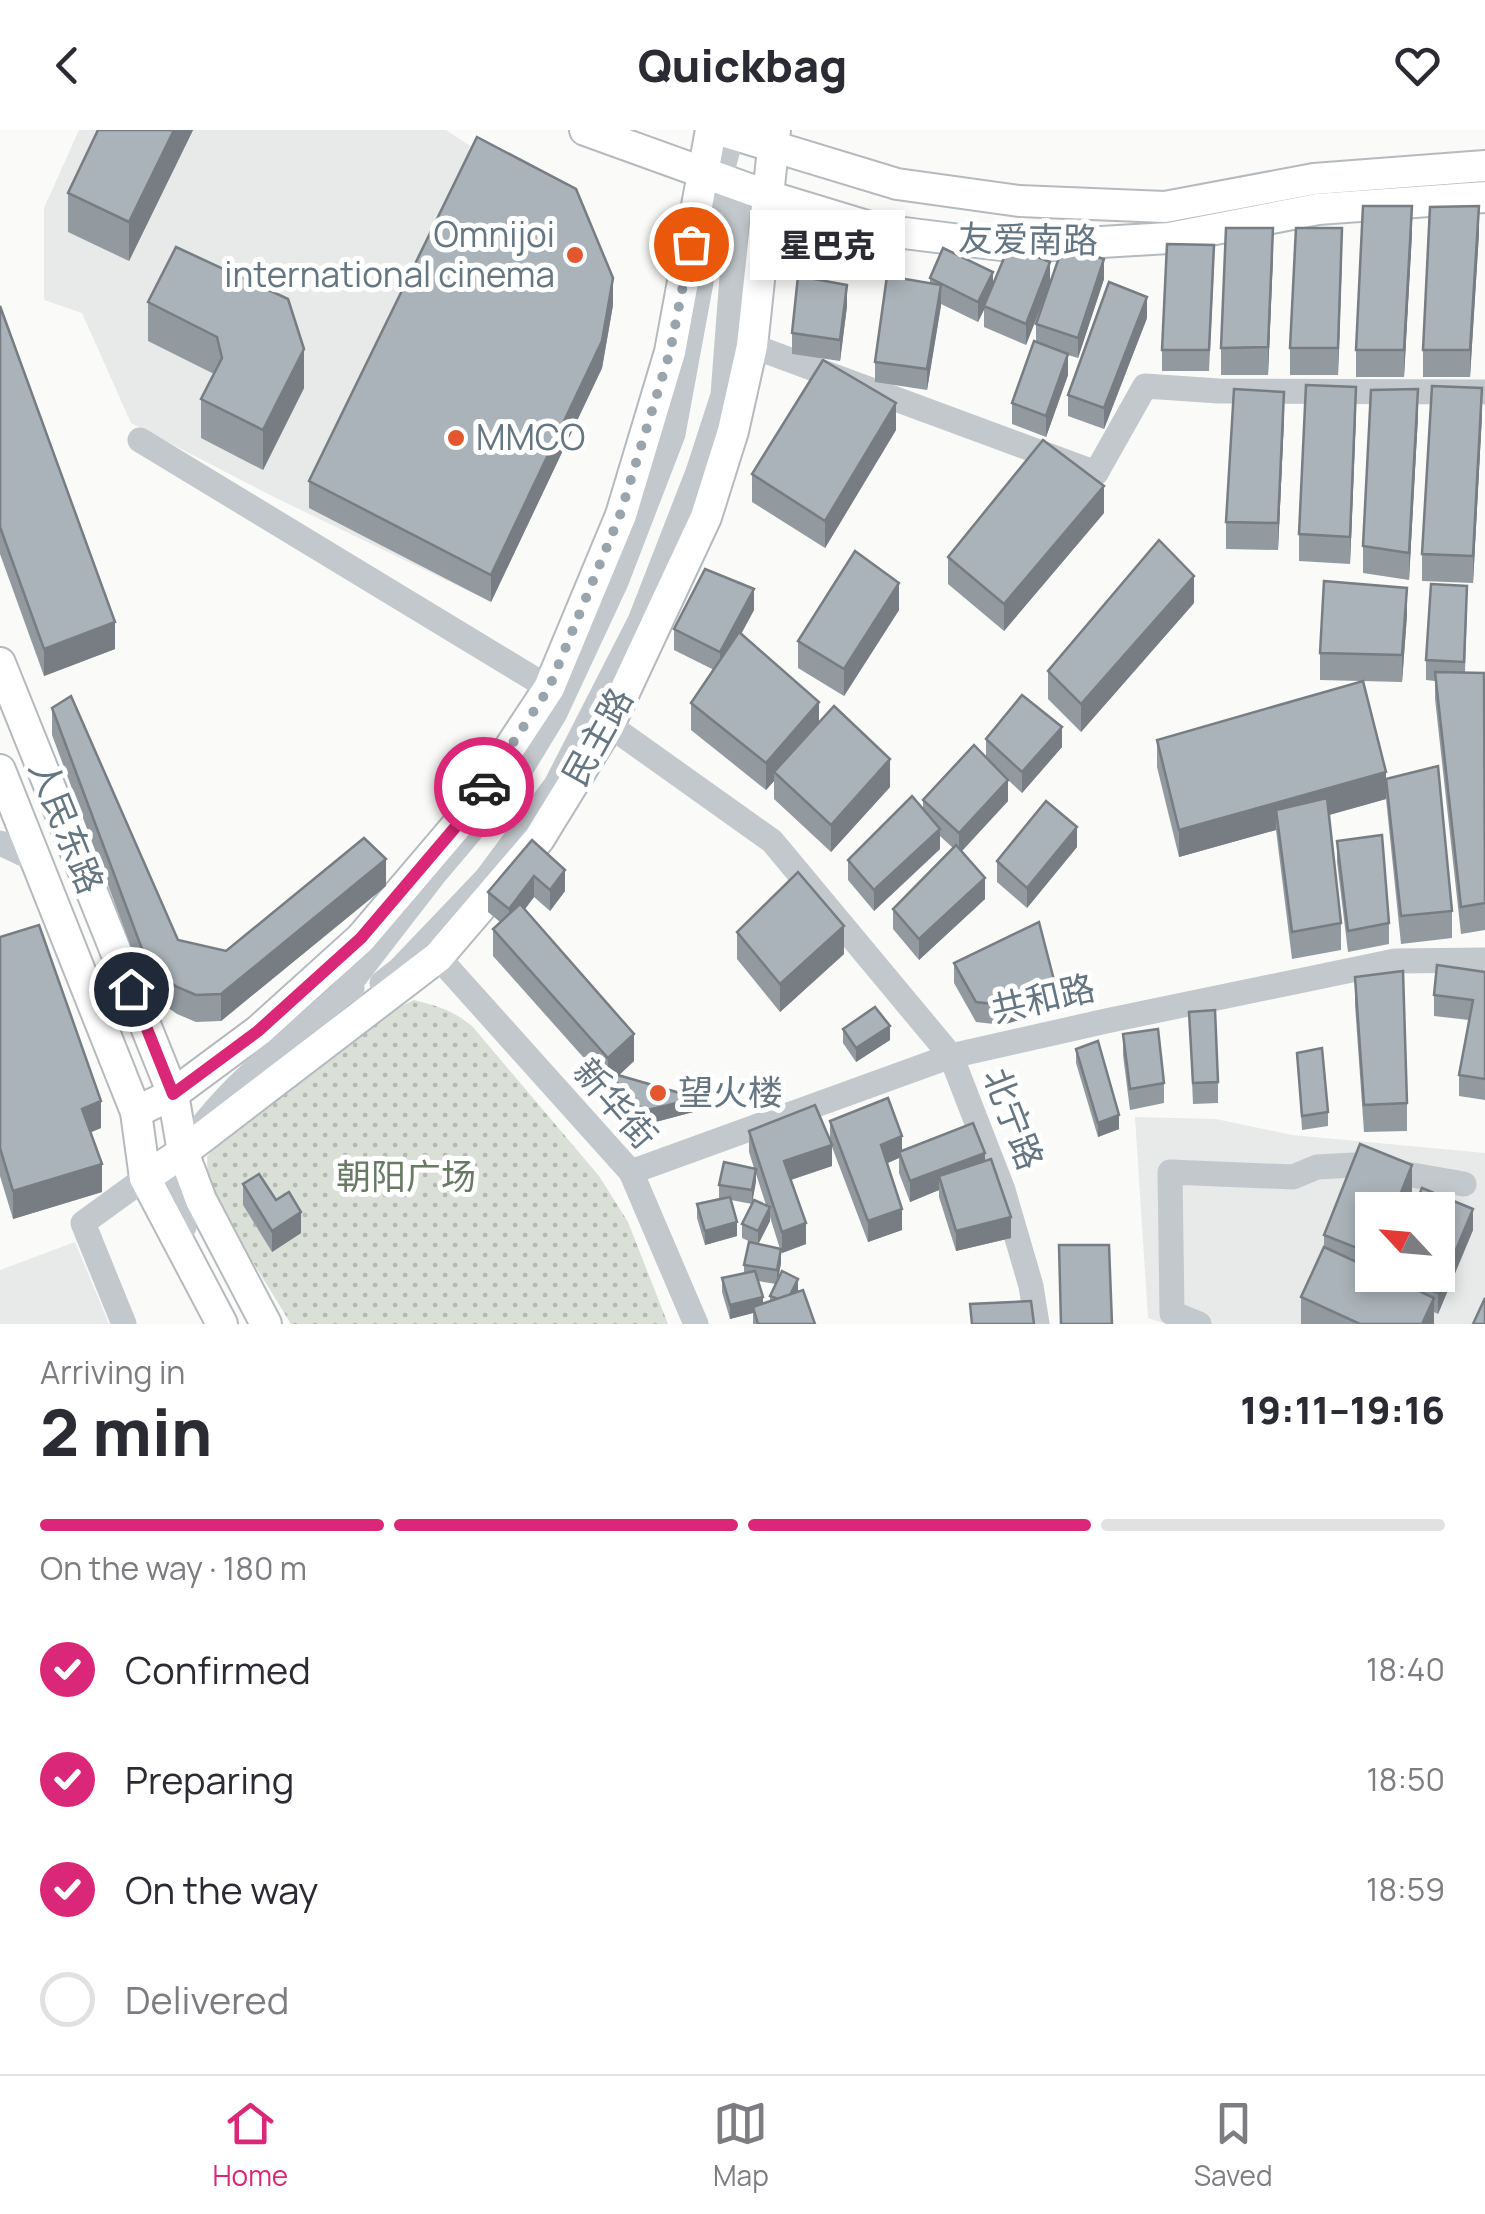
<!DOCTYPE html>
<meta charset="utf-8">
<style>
:root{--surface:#fff;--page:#f7f7f7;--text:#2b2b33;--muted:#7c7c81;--line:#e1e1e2;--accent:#db2777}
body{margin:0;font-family:Manrope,"Noto Sans SC",sans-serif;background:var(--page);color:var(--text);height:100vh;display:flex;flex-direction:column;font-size:38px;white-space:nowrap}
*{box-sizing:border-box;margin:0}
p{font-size:32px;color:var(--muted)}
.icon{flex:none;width:55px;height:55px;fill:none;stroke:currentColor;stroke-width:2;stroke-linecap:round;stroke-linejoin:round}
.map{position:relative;height:1194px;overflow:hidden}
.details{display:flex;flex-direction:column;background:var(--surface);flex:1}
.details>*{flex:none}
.needle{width:65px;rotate:296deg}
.fabs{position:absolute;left:1355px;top:1062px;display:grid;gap:20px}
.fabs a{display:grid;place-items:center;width:100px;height:100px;border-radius:0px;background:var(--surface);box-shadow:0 5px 15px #0003;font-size:50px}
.pin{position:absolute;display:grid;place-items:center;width:85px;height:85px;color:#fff;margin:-42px;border:5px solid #fff;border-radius:50%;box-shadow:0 2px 10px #0007}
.courier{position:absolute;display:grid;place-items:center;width:100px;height:100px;margin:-50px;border:8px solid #db2777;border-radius:50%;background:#fff;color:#222;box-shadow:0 2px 12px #0007}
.bubble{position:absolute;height:70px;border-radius:0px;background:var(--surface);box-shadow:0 5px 15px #0003;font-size:32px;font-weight:800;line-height:70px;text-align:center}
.headline em{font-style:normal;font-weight:800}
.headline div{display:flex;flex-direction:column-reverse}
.headline{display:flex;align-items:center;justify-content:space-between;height:170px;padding:0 40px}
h1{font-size:65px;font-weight:800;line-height:75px}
.bar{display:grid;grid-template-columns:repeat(4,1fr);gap:15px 10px;align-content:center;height:120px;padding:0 40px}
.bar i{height:12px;border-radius:8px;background:var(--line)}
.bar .active{background:var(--accent)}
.bar p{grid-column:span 4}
ol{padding:0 40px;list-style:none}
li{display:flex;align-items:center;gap:30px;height:110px}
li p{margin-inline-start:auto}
li .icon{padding:10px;border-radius:50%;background:var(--accent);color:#fff;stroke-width:4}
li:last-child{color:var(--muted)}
li i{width:55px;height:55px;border:5px solid var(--line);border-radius:50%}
header{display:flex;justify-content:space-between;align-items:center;height:130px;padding:0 40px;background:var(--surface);font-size:45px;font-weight:800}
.dock{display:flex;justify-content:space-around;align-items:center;height:140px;border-top:2px solid var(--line);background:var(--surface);font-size:28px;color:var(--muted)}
.dock a{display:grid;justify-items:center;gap:5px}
.dock .active{color:var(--accent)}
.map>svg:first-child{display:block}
.built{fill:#e8e9e9;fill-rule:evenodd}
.grass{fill:url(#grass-dots)}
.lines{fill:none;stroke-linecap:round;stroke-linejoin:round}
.major-casing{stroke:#b5babe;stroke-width:34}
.minor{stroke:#c3c8cc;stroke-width:25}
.major{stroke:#fff;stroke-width:30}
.wall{fill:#929a9f;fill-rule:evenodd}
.shaded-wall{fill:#777d82}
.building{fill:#aab3b9;stroke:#777d82;stroke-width:2.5}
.done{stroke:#99a4ac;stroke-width:10;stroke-dasharray:0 18}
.route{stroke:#db2777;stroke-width:12}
.poi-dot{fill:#e4572e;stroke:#fff;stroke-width:4}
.labels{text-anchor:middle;stroke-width:10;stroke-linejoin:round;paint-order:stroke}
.poi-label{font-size:35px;fill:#657683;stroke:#fff;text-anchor:start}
.street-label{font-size:35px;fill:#657683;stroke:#fff}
.park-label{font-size:35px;fill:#687a64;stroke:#fff}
</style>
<header><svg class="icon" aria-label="back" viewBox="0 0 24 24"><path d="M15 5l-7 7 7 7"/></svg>Quickbag<svg class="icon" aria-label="heart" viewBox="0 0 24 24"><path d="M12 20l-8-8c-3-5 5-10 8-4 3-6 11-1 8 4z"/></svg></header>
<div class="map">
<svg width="1485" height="1194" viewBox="0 0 1485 1194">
<defs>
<pattern id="grass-dots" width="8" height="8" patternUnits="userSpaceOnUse" patternTransform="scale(2.5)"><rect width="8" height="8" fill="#dadfd7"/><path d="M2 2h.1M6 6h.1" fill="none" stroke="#b4b9b4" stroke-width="1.8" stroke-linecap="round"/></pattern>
</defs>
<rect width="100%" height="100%" fill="#fafaf8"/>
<g class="built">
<polygon points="79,0 446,0 575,86 602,238 491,472 272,366 131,293 82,183 44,170 44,78"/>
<path d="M1135,987l81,2 76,16 193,18v171h-319l-18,-6zM1372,1080h66v65h-66z"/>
<polygon points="75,1112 109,1194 0,1194 0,1140"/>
</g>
<path class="grass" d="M414,870c26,7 36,9 58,26l127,150 29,46 40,102h-377l-83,-135 -1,-32 18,-25 134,-105z"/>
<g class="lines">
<defs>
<g id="major">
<polyline points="585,0 768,66 880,100 1017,117 1169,108 1318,79 1485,67"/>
<polyline points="719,0 897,54 1019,71 1165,77 1314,49 1485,36"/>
<polyline points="0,533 173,964 183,1022 201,1070 266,1194"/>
<polyline points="0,640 136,982 145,1048 222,1194"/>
<polyline points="136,982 173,964 258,901 361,808 464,687 549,558 621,385 670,222 711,0"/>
<polyline points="145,1048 183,1022 438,827 539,709 609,595 706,387 733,301 752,216 775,0"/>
</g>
</defs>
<use href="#major" class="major-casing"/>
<g class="minor">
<polyline points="752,216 1096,343 1145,256 1219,261 1485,262"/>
<polyline points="140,310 549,558"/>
<polyline points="609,595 772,711 951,926 1003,1060 1031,1156 1037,1194"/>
<polyline points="0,713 36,730"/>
<polyline points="438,827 631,1042 696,1194"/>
<polyline points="382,853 400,839 486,749 556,655 640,491 698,342 723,265 739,55"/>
<polyline points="341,865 433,746 515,649 555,583 616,452 673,304 720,49 733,0"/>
<polyline points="631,1042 951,926 1106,891 1395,831 1485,830"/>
<path d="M184,1097c-6,-15 -14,-28 -11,-44 12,-65 119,-145 168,-188l11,-7"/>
<polyline points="124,1194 83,1093 145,1048"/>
<polyline points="1199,1194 1172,1183 1170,1042 1293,1047 1317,1037 1354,1035 1464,1054"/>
</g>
<use href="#major" class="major"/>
</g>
<g class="wall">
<polygon points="98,0 193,0 129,131 68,102 68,63"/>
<polygon points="1412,103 1404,247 1356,247 1356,220"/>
<polygon points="1479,103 1470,247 1423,247 1423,220"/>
<polygon points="176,117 304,258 263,340 201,308 201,269 214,244 148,211 148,172"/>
<polygon points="1273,125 1268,245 1221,245 1221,218"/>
<polygon points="1342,125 1338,245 1290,245 1290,218"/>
<polygon points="1214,136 1209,241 1162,241 1162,220"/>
<polygon points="930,148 993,155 1104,149 1078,228 1068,225 1068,245 1046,307 1012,294 1012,273 1036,212 1036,194 1050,154 1026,215 984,197 984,179 978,192 941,174 927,260 875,252 875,232 930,153"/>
<polygon points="613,175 602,238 491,472 309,378 309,351"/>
<polygon points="0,176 115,519 44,546 0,424"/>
<polygon points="847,176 840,231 792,224 792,203"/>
<polygon points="1147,188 1104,299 1068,286 1068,265"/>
<polygon points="1356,284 1350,434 1299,431 1299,404"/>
<polygon points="1482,285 1473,453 1422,451 1422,424"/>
<polygon points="1418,286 1409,450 1363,443 1363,416"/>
<polygon points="1284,289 1278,420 1226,419 1226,392"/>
<polygon points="896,300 825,418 752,372 752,344"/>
<polygon points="1104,383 1004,501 948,454 948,427"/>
<polygon points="1194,473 1081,602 1048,569 1048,541"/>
<polygon points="1467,477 1465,542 1485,556 1485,800 1461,804 1435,569 1435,551 1426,550 1426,530"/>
<polygon points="754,480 741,504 819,592 890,657 831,722 774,669 774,651 766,660 691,600 691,573 714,540 674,520 674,499"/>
<polygon points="899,480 844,566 798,538 798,511"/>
<polygon points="1407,485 1402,552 1320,550 1320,523"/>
<polygon points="52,578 178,810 226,821 386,756 221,891 196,892 177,884 157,870 142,846 52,605"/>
<polygon points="986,609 1062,617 1022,663 1007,649 1008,671 962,721 985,769 919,830 893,799 893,779 953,718 940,706 940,719 874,781 848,750 848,730 923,679 923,670 986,627"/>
<polygon points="1157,610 1386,649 1452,781 1452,808 1401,814 1386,669 1329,685 1341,793 1341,820 1292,829 1276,700 1179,727 1157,637"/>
<polygon points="532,710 565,761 550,781 534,767 525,779 634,931 619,945 697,981 648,994 630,987 611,957 611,952 608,955 493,826 493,799 500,792 488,782 488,762"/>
<polygon points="1337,711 1389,793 1389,814 1348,822 1337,732"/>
<polygon points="1077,717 1027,778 997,752 997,731"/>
<polygon points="737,802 844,824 780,882 737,829"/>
<polygon points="0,807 101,998 91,1002 102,1062 13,1089 0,1046"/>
<polygon points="954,833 1056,879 1002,895 976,892 954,853"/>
<polygon points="1485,842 1485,970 1459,966 1459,945 1469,890 1434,886 1434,865"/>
<polygon points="1355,847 1407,973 1407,1001 1364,1002 1355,875"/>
<polygon points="1189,882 1218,952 1218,973 1193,974"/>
<polygon points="843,899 890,910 856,932 843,913"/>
<polygon points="1123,904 1164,953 1164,973 1130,980 1123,925"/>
<polygon points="1076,919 1119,999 1098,1007 1076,933"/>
<polygon points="1297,923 1328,982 1328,996 1302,1000"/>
<path d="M830,991l72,30 83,10 26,77 -55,13 -17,-54v-7l-29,12 -11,-29v-15l-12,5 15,67 -34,12 -36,-95v19l-41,14 15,64 -24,9 -1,-2v12l-3,17 20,12 17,32h-62v-11l-23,6 -8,-27v-14l22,-5v-8l9,-22 -11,-5v-14l10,-20 -21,-4 6,36 -32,9 -8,-27v-14l22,-6v-13l35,-17 -5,-16v-21l81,9zM756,1044l10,31 -14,-2zM770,1087l10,32 -22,-5 12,-23zM758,1151l18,3 -6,12v6l-7,2z"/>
<polygon points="1360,1014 1412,1035 1412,1062 1405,1080 1372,1080 1372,1145 1438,1145 1438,1080 1413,1080 1422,1058 1473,1079 1473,1100 1438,1184 1434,1182 1434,1194 1301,1194 1301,1167 1324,1117 1324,1105"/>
<polygon points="243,1054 301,1103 272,1122 243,1075"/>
</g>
<g class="shaded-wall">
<polygon points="174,0 193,0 129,131 129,92"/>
<polygon points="1412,76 1412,103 1404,247 1404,220"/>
<polygon points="1479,76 1479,103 1470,247 1470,220"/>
<polygon points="1273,98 1273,125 1268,245 1268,217"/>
<polygon points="1342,98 1342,125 1338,245 1338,218"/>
<polygon points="1104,129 1104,149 1078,228 1078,208"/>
<polygon points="1050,132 1050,153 1026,215 1026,194"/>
<polygon points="993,142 993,162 978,192 978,172"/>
<polygon points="613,148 613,175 602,238 491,472 491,445"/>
<polygon points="847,155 847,176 840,231 840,210"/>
<polygon points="941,155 941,176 927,260 927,239"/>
<polygon points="1147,167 1147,188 1104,299 1104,278"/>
<polygon points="304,219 304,258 263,340 263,300"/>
<polygon points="1068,224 1068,245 1046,307 1046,286"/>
<polygon points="1356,257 1356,284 1350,434 1350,407"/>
<polygon points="1482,258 1482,285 1473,453 1473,426"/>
<polygon points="1418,259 1418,286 1409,450 1409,423"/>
<polygon points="1284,262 1284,289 1278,420 1278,393"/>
<polygon points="896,273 896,300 825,418 825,391"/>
<polygon points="1104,356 1104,383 1004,501 1004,474"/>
<polygon points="1194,446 1194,473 1081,602 1081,574"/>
<polygon points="899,453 899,480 844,566 844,539"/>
<polygon points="1407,458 1407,485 1402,552 1402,525"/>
<polygon points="754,459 754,480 720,543 720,522"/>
<polygon points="115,492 115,519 44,546 44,519"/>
<polygon points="819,572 819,600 774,642 774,651 766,660 766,633"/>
<polygon points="1062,597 1062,617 1022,663 1022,642"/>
<polygon points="890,629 890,657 831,722 831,695"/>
<polygon points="1386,642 1386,669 1279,699 1276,680 1276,700 1179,727 1179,700"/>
<polygon points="1008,650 1008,671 959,724 959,703"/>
<polygon points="1077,697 1077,717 1027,778 1027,758"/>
<polygon points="940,699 940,719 874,781 874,760"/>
<polygon points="386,729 386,756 221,891 221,864"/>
<polygon points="565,740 565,761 550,781 550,760"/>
<polygon points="534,746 534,767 509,800 509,779"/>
<polygon points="985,748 985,769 919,830 919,809"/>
<polygon points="844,796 844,824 780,882 780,854"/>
<polygon points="1056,858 1056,879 1002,895 1002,875"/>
<polygon points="890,896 890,910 856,932 856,918"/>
<polygon points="634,904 634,931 615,949 611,943 611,952 608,955 608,928"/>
<polygon points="697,968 697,981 648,994 648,980"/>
<polygon points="101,971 101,998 82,1006 82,979"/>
<polygon points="1119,985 1119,999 1098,1007 1098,993"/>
<polygon points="902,1006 902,1026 899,1022 899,1028 881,1036 881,1015"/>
<polygon points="832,1015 832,1036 784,1052 784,1031"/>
<polygon points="985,1023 985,1043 939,1046 939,1060 910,1072 910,1051"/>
<polygon points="102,1034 102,1062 13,1089 13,1061"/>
<polygon points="1412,1035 1412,1062 1405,1080 1394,1080"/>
<polygon points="756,1039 756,1052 752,1074 752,1060"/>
<polygon points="770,1077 770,1091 758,1115 758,1101"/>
<polygon points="902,1079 902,1100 868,1112 868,1091"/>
<polygon points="1473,1079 1473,1100 1438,1184 1438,1163"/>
<polygon points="301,1082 301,1103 272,1122 272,1101"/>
<polygon points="1011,1087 1011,1108 956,1121 956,1101"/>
<polygon points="737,1092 737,1106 705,1115 705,1101"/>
<polygon points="806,1093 806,1114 782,1123 782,1102"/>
<polygon points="781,1119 781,1133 777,1154 777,1140"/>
<polygon points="798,1149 798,1163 786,1173"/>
<polygon points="763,1167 763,1181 753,1177 753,1183 730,1189 730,1175"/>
<polygon points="1434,1168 1434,1194 1422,1194"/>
</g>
<g class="building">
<polygon points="98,0 174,0 129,92 68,63"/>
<polygon points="477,7 576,59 613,148 602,211 491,445 309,351"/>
<polygon points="1363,76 1412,76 1404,220 1356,220"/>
<polygon points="1479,76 1470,220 1423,220 1430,77"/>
<polygon points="1226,98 1273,98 1268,217 1221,218"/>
<polygon points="1296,98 1342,98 1338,218 1290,218"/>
<polygon points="1167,114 1214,115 1209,220 1162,220"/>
<polygon points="1009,116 1050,132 1026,194 984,176"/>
<polygon points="1063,116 1104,129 1078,208 1036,194"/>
<polygon points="176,117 288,169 304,219 263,300 201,269 222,228 217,207 148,172"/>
<polygon points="943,118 993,142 978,172 930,148"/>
<polygon points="798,146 847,155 840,210 792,203"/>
<polygon points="887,146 941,155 927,239 875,232"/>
<polygon points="1109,152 1147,167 1104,278 1068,265"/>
<polygon points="0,176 115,492 44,519 0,397"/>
<polygon points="1034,211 1068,224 1046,286 1012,273"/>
<polygon points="823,230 896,273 825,391 752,344"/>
<polygon points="1306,255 1356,257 1350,407 1299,404"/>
<polygon points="1432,256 1482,258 1473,426 1422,424"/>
<polygon points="1234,259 1284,262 1278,393 1226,392"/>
<polygon points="1418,259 1409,423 1363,416 1371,260"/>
<polygon points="1043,310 1104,356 1004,474 948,427"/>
<polygon points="1159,410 1194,446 1081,574 1048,541"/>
<polygon points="855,421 899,453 844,539 798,511"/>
<polygon points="705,439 754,459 720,522 674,499"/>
<polygon points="1324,451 1407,458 1402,525 1320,523"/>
<polygon points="1431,454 1467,456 1464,532 1426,530"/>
<polygon points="739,502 819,572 766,633 691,573"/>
<polygon points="1435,542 1484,543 1485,773 1461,777"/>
<polygon points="1363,551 1386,642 1179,700 1157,610"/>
<polygon points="1022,565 1062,597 1022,642 986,609"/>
<polygon points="71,566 178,810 226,821 364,708 386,729 221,864 196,865 177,857 157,843 142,819 52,578"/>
<polygon points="834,576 890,629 831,695 774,642"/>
<polygon points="974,615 1008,650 959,703 923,670"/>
<polygon points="1438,636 1452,781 1401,786 1386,649"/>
<polygon points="912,666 940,699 874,760 848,730"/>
<polygon points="1327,668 1341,793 1292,802 1276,680"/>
<polygon points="1046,671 1077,697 1027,758 997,731"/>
<polygon points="1382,705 1389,793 1348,801 1337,711"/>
<polygon points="532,710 565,740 550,760 534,746 509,779 488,762"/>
<polygon points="956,715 985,748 919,809 893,779"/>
<polygon points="798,742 844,796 780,854 737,802"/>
<polygon points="520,774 634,904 608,928 493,799"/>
<polygon points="1039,792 1056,858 1002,875 976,872 954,833"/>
<polygon points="39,795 101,971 82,979 102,1034 13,1061 0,1018 0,807"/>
<polygon points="1437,835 1485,842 1485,949 1459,945 1473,870 1434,865"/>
<polygon points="1403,841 1407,973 1364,975 1355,847"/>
<polygon points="875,877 890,896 856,918 843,899"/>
<polygon points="1215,880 1218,952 1193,953 1189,882"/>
<polygon points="1158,899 1164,953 1130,959 1123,904"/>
<polygon points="1098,911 1119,985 1098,993 1076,919"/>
<polygon points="1322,918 1328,982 1302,986 1297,923"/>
<polygon points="611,943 697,968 648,980 630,973"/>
<polygon points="888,968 902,1006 881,1015 902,1079 868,1091 830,991"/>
<polygon points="815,975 832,1015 784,1031 806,1093 782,1102 749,1001"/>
<polygon points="973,993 985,1023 910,1051 899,1022"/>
<polygon points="1360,1014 1412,1035 1394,1080 1372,1080 1372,1124 1324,1105"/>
<polygon points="991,1029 1011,1087 956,1101 939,1046"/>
<polygon points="724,1032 756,1039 752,1060 719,1055"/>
<polygon points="259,1044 276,1070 289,1062 301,1082 272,1101 243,1054"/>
<polygon points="1422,1058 1473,1079 1438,1163 1394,1145 1438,1145 1438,1080 1413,1080"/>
<polygon points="730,1067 737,1092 705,1101 697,1074"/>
<polygon points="754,1070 770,1077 758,1101 742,1094"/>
<polygon points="749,1112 781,1119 777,1140 744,1135"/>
<polygon points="1059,1115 1109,1115 1112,1194 1061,1194"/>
<polygon points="1324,1117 1372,1139 1372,1145 1385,1145 1434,1168 1422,1194 1360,1194 1301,1167"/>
<polygon points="755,1141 763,1167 730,1175 722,1148"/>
<polygon points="782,1141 798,1149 790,1165 778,1169 770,1166"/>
<polygon points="803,1160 815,1194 758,1194 753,1177"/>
<polygon points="1485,1168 1485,1194 1473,1194"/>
<polygon points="1031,1171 1034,1194 972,1194 970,1174"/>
</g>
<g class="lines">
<polyline class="done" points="484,657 549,558 620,385 670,222 691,114"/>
<polyline class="route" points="131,859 173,964 258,901 361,808 464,687 484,657"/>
</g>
<g class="poi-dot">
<circle cx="575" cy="125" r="10"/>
<circle cx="456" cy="308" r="10"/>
<circle cx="658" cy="963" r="10"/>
</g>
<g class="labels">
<g class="poi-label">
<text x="555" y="117" text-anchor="end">Omnijoi<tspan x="555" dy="40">international cinema</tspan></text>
<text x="476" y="320">MMCO</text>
<text x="678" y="975">望火楼</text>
</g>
<g class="street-label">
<text transform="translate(1028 110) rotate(1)" y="12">友爱南路</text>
<text transform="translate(598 607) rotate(-61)" y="12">民主路</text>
<text transform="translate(66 697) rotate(68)" y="12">人民东路</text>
<text transform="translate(1043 869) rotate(-13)" y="12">共和路</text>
<text transform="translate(615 974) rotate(49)" y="12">新华街</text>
<text transform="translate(1013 989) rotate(69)" y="12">北宁路</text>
</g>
<g class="park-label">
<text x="406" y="1059">朝阳广场</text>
</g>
</g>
</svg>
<div class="fabs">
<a><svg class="needle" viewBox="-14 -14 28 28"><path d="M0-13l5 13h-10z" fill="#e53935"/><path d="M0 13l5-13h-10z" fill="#7c7c81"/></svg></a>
</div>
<div class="pin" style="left:691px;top:114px;background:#ea580c"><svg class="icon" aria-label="bag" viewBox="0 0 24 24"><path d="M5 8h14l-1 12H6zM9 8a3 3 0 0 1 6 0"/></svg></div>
<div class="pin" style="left:131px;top:859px;background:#1f2937"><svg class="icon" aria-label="home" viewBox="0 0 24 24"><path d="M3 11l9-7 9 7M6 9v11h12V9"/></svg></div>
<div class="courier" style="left:484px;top:657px"><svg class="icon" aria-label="car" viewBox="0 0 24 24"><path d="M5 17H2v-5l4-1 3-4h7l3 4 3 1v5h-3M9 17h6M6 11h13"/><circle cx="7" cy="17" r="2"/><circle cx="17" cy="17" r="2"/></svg></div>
<div class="bubble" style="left:750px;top:80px;width:155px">星巴克</div>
</div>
<section class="details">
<div class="headline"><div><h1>2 min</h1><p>Arriving in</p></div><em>19:11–19:16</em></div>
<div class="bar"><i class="active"></i><i class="active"></i><i class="active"></i><i></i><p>On the way · 180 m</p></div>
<ol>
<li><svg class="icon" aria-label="check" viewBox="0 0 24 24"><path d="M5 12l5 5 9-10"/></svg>Confirmed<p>18:40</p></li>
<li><svg class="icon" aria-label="check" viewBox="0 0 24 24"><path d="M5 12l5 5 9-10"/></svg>Preparing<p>18:50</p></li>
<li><svg class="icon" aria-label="check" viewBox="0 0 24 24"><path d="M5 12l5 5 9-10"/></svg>On the way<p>18:59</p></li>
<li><i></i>Delivered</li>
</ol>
</section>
<nav class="dock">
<a class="active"><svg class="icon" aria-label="home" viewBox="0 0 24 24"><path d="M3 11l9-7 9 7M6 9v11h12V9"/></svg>Home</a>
<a><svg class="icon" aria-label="map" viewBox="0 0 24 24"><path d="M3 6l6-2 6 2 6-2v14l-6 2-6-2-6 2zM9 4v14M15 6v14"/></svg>Map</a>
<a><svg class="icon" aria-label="saved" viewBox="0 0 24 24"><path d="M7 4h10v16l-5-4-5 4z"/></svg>Saved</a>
</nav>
